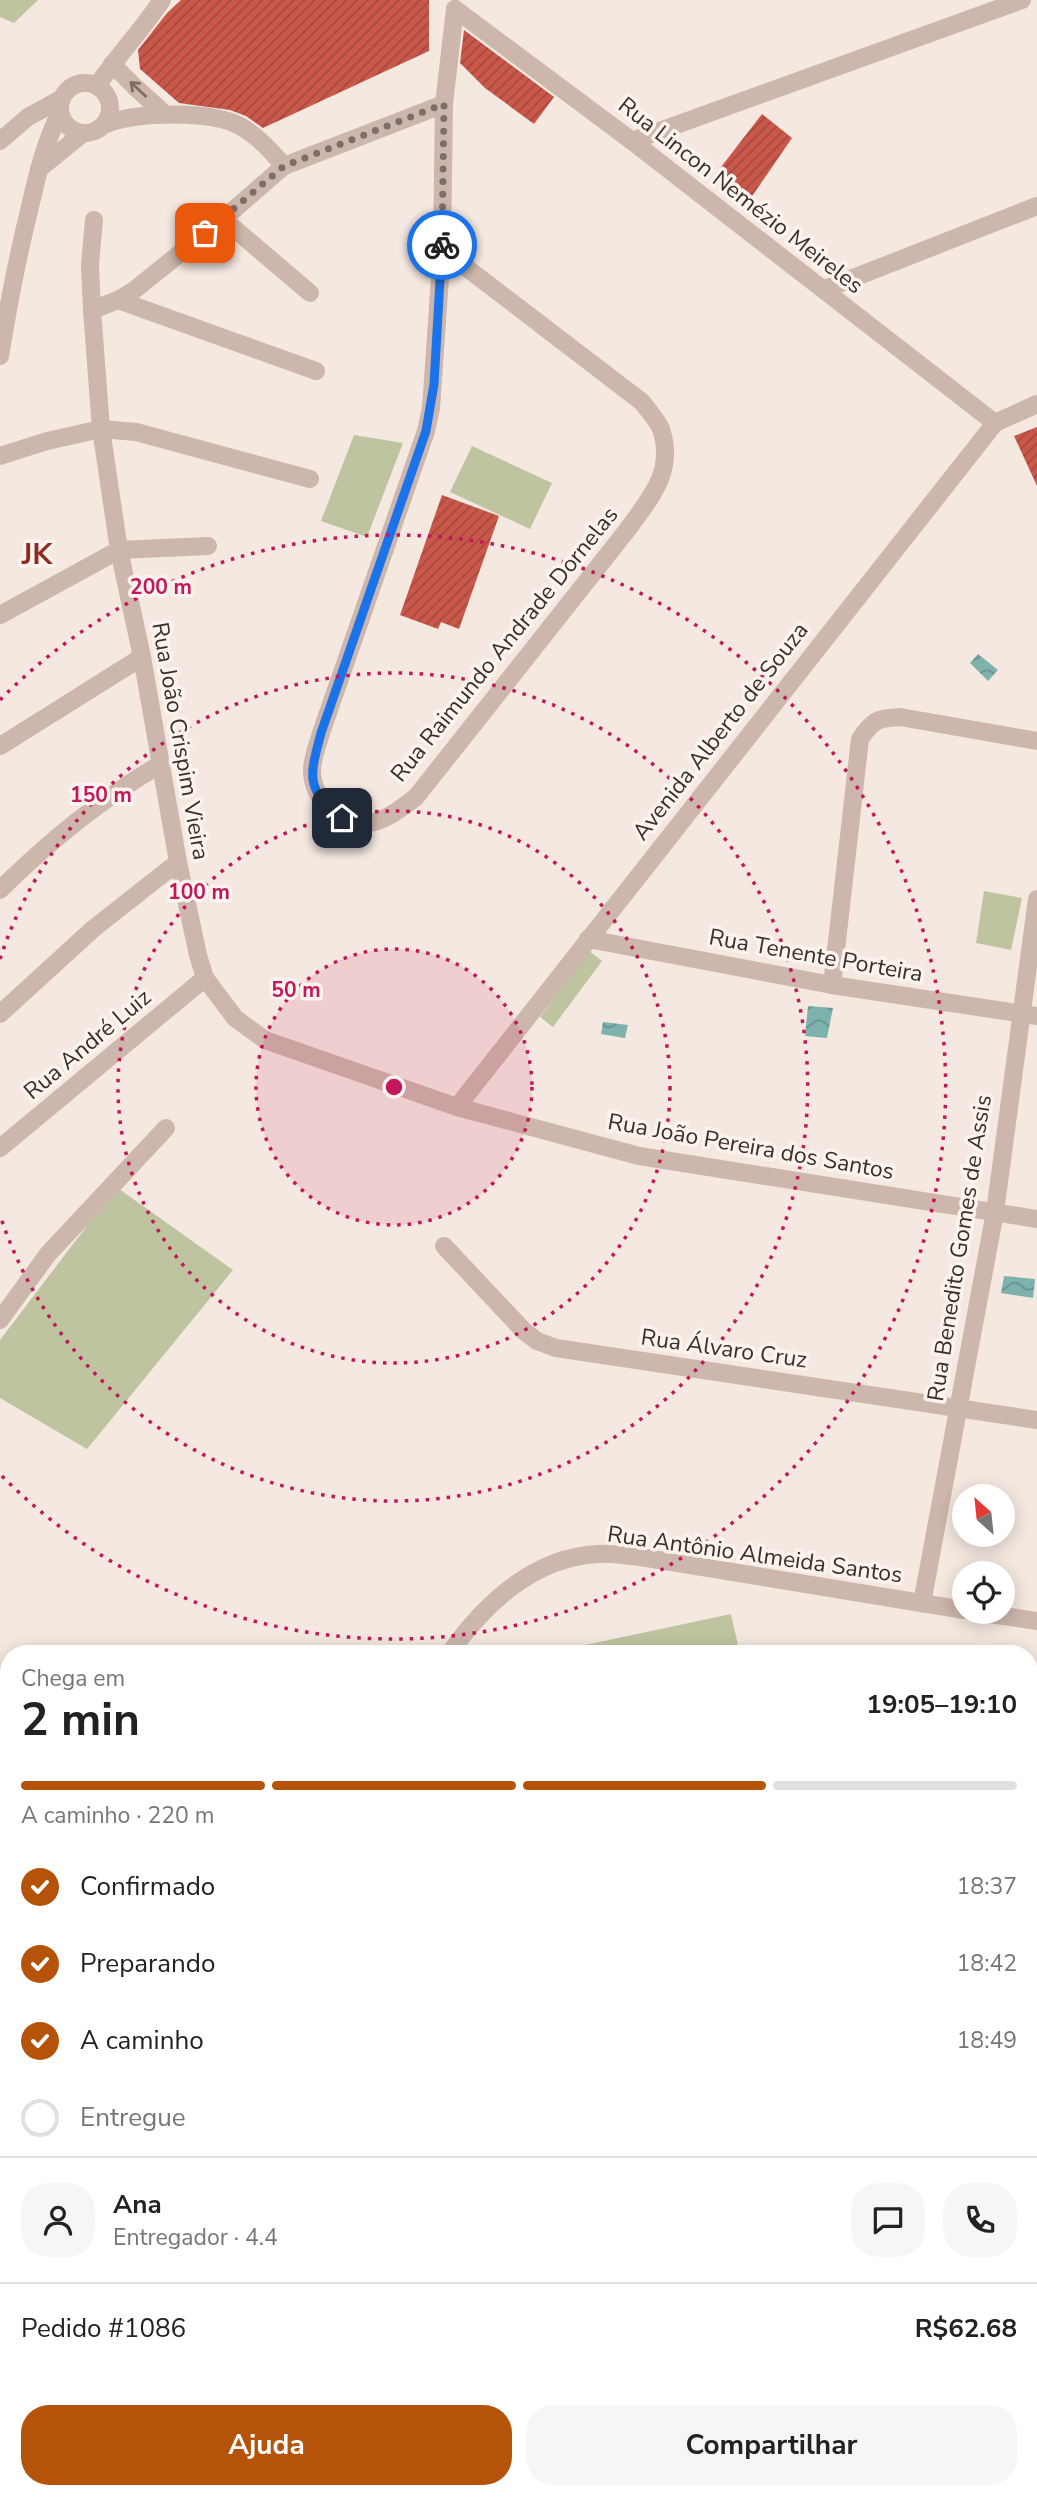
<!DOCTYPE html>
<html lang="pt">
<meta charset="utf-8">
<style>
:root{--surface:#fff;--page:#f6f6f6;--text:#222;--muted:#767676;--line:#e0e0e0;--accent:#b45309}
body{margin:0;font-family:"Nunito Sans",sans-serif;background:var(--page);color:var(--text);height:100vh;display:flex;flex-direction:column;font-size:26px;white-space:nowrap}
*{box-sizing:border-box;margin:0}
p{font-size:23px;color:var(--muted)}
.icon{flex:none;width:38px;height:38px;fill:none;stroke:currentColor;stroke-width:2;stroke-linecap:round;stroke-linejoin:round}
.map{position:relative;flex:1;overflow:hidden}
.sheet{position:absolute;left:0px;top:1645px;width:1038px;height:854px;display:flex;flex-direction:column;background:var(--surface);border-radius:28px 28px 0 0;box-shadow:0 4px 18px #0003}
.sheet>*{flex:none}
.needle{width:46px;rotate:333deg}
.controls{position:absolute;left:952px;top:1484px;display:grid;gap:14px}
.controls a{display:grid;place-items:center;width:63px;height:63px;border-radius:50%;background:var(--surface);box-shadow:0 4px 18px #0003;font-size:35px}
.pin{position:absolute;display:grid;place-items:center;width:60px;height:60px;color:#fff;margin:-30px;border-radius:14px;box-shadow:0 4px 10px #0006}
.courier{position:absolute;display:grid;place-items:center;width:70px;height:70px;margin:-35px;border:5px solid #1a73e8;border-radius:50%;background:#fff;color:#222;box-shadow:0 2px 9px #0007}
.head em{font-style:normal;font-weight:700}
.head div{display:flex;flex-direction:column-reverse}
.head{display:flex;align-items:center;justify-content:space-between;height:119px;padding:0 21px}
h1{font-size:46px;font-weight:700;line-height:52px}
.bar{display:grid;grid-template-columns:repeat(4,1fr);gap:10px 7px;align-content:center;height:84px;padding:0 21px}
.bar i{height:9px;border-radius:5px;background:var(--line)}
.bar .on{background:var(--accent)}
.bar p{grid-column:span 4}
.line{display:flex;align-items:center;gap:18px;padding:0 21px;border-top:2px solid var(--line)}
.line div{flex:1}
.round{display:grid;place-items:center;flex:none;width:74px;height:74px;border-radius:28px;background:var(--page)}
ol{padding:0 21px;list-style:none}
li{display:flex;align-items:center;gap:21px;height:77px}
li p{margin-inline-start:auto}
li .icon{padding:7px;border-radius:50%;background:var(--accent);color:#fff;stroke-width:4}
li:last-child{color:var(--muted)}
li i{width:38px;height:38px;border:4px solid var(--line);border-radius:50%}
.primary-button{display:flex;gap:14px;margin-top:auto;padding:14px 21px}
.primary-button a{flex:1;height:80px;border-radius:28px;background:var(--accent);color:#fff;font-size:28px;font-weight:700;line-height:80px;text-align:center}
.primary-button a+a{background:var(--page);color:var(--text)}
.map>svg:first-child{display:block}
.green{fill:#bdc49f}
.cemetery{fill:url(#cemetery-stones)}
.water{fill:url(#water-waves)}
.building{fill:url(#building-hatch)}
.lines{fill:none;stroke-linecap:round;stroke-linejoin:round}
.street{stroke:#cdb6ab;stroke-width:18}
.oneway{stroke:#7d6b65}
.done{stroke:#7c6f6a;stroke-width:7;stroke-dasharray:0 12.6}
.route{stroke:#1a73e8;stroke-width:9}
.ring{fill:none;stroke:#c2185b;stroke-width:3.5;stroke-dasharray:3.5 7}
.labels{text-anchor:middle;stroke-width:7;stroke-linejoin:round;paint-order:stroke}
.street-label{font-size:23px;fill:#3b2e2b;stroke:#fbf3ed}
.district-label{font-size:30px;font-weight:bold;fill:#8c2c21;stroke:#fbf3ed}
.centre{fill:#c2185b;stroke:#fbf3ed;stroke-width:3.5}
.ring-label{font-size:21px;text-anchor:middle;font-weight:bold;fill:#c2185b;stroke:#fbf3ed;stroke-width:7;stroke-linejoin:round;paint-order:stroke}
</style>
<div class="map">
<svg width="1037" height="2499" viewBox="0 0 1037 2499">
<defs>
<pattern id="cemetery-stones" width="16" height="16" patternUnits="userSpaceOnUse" patternTransform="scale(1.75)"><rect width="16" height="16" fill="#bdc49f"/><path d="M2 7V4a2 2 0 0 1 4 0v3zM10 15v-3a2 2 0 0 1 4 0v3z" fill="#9ba082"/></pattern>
<pattern id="water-waves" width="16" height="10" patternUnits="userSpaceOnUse" patternTransform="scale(1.75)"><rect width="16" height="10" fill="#7eb2ad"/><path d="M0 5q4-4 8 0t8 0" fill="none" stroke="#68918d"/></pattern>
<pattern id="building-hatch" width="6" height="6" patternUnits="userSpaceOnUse" patternTransform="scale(1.75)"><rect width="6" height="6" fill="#c9584a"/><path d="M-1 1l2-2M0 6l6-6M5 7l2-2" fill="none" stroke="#a4493e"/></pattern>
</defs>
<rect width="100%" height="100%" fill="#f4e8e0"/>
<g class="green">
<polygon points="0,0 38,0 14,23 0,17"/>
<polygon points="354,435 403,443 367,537 321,521"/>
<polygon points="472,446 552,483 530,529 450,492"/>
<polygon points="984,891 1022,898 1011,950 976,943"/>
<polygon points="589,951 602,961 553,1027 540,1017"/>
<polygon points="112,1184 233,1270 87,1449 0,1398 0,1340 96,1214"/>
<polygon points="731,1614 740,1654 543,1654"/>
<polygon points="1029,1743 1037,1745 1037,2499 0,2499 0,2481 9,2480 9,2490 1029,2490"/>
</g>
<polygon class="cemetery" points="9,2269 9,2471 0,2472 0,2273"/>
<g class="water">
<polygon points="978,654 998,670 988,681 970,663"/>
<polygon points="808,1006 833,1008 827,1038 805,1036"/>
<polygon points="603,1022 628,1025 625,1038 601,1034"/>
<polygon points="1004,1276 1035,1279 1033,1298 1001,1293"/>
</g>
<g class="building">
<polygon points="181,0 429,0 429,51 263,128 246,116 230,110 179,103 140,69 138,50 167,13"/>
<polygon points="464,30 554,97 534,124 485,88 460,63"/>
<polygon points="762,114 792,138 746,205 711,180"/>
<polygon points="1037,427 1037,486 1014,436"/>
<polygon points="442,495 499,516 459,629 441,622 438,629 400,615"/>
</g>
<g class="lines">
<g class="street">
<polyline points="455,9 632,141 995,423"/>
<polyline points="112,64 135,87 165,114"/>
<circle cx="85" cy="108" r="25"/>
<path d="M97,86c20,-30 45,-56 65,-86"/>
<path d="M106,124c31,-12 104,-14 134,2 18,10 31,25 44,40l160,-62"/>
<polyline points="0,141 28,117 61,99"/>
<polyline points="632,141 1022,0"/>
<polyline points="39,169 82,134"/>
<polyline points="223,219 310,293"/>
<polyline points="94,220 90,265 92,310 101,429 119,550 142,657 178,862 198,955 205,978 235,1018 265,1040 457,1107 639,1156 1037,1219"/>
<path d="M442,249l200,153c6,8 15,18 19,27 14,42 -10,68 -33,100l-212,268c-13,10 -30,24 -47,26 -30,2 -57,-24 -57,-53 0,-12 6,-26 9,-37l105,-302 5,-23 11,-159 2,-145 11,-95"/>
<polyline points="825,289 1037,206"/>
<polyline points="118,300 316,371"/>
<polyline points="92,310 118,300 133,291 223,219 284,166"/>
<path d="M0,356c8,-49 17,-97 29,-145 8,-34 15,-67 31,-98"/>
<polyline points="0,456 47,441 101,429 136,432 310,479"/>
<polyline points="0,615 119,550 208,546"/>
<polyline points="0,746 142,657"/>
<path d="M0,890c49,-49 101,-91 161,-126"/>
<polyline points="588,939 832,985 1037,1016"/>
<path d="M832,985l28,-246c13,-19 18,-21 40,-22l137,24"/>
<polyline points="0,1014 93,929 178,862"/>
<polyline points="457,1107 995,423 1037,404"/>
<polyline points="0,1148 205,978"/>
<polyline points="444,1246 524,1331 537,1341 556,1348 1037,1420"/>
<polyline points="0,1320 48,1254 166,1128"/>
<polyline points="922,1603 995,1212 1037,899"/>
<polyline points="976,1612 1037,1621"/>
<path d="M449,1654c35,-50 85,-97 149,-100 16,-1 33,2 49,4l317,52"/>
<polyline points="0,1819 9,1813"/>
<polyline points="0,2412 9,2411"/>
</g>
</g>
<defs><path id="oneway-shaft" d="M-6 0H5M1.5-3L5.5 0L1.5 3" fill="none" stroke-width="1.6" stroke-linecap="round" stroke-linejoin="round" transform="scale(1.75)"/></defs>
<use class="oneway" href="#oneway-shaft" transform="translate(138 89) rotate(-137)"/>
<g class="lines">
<polyline class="done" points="205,233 284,166 444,104 442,245"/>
<path class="route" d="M342,818c-38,-29 -32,-43 -21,-85l105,-302 8,-47 8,-139"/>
</g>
<circle cx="394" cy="1087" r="138" fill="#c2185b" fill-opacity=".12"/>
<g class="ring">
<circle cx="394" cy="1087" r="138"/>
<circle cx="394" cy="1087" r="276"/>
<path d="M0 959A414 414 0 1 1 0 1215"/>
<path d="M0 700A552 552 0 1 1 0 1474"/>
</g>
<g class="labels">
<g class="street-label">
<text transform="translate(741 195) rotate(38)" y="8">Rua Lincon Nemézio Meireles</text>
<text transform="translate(504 644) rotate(-51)" y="8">Rua Raimundo Andrade Dornelas</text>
<text transform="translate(720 731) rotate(-52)" y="8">Avenida Alberto de Souza</text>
<text transform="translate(181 741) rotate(80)" y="8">Rua João Crispim Vieira</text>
<text transform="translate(816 955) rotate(10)" y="8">Rua Tenente Porteira</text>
<text transform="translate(87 1044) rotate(-40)" y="8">Rua André Luiz</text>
<text transform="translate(751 1146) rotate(10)" y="8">Rua João Pereira dos Santos</text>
<text transform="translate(959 1248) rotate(-81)" y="8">Rua Benedito Gomes de Assis</text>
<text transform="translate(724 1348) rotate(8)" y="8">Rua Álvaro Cruz</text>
<text transform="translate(755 1554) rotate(8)" y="8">Rua Antônio Almeida Santos</text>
</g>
<g class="district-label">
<text x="37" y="564">JK</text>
</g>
</g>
<circle cx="394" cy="1087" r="10" class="centre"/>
<g class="ring-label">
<text x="161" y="594">200 m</text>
<text x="101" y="802">150 m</text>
<text x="199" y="899">100 m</text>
<text x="296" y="997">50 m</text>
</g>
</svg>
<div class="controls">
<a><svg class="needle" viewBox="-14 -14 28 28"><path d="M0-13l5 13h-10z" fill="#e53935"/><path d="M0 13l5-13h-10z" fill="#767676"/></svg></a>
<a><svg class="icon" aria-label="locate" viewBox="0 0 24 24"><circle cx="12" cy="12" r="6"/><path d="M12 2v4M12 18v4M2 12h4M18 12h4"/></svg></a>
</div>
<div class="pin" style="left:205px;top:233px;background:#ea580c"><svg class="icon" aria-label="bag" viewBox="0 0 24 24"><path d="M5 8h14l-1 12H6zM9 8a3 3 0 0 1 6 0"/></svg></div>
<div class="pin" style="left:342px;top:818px;background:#1f2937"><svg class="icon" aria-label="home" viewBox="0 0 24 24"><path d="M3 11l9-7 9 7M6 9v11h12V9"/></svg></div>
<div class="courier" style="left:442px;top:245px"><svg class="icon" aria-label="bike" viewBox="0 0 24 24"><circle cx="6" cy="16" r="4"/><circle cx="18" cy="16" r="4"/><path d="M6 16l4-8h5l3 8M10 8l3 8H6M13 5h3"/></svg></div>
<section class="sheet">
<div class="head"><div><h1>2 min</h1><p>Chega em</p></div><em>19:05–19:10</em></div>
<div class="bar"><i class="on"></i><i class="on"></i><i class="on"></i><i></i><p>A caminho · 220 m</p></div>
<ol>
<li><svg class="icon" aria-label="check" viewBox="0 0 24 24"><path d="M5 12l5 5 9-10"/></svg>Confirmado<p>18:37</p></li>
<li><svg class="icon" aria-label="check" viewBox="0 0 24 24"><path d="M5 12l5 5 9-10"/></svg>Preparando<p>18:42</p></li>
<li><svg class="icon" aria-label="check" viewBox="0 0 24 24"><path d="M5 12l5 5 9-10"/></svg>A caminho<p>18:49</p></li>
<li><i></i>Entregue</li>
</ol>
<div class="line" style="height:126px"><a class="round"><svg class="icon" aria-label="person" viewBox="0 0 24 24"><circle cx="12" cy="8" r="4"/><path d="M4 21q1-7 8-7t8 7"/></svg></a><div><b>Ana</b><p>Entregador · 4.4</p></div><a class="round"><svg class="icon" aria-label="chat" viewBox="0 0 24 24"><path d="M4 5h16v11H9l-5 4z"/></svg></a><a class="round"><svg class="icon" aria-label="phone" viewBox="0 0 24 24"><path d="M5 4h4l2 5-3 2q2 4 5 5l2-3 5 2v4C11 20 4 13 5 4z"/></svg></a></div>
<div class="line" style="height:91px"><div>Pedido #1086</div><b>R$62.68</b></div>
<div class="primary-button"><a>Ajuda</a><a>Compartilhar</a></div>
</section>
</div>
